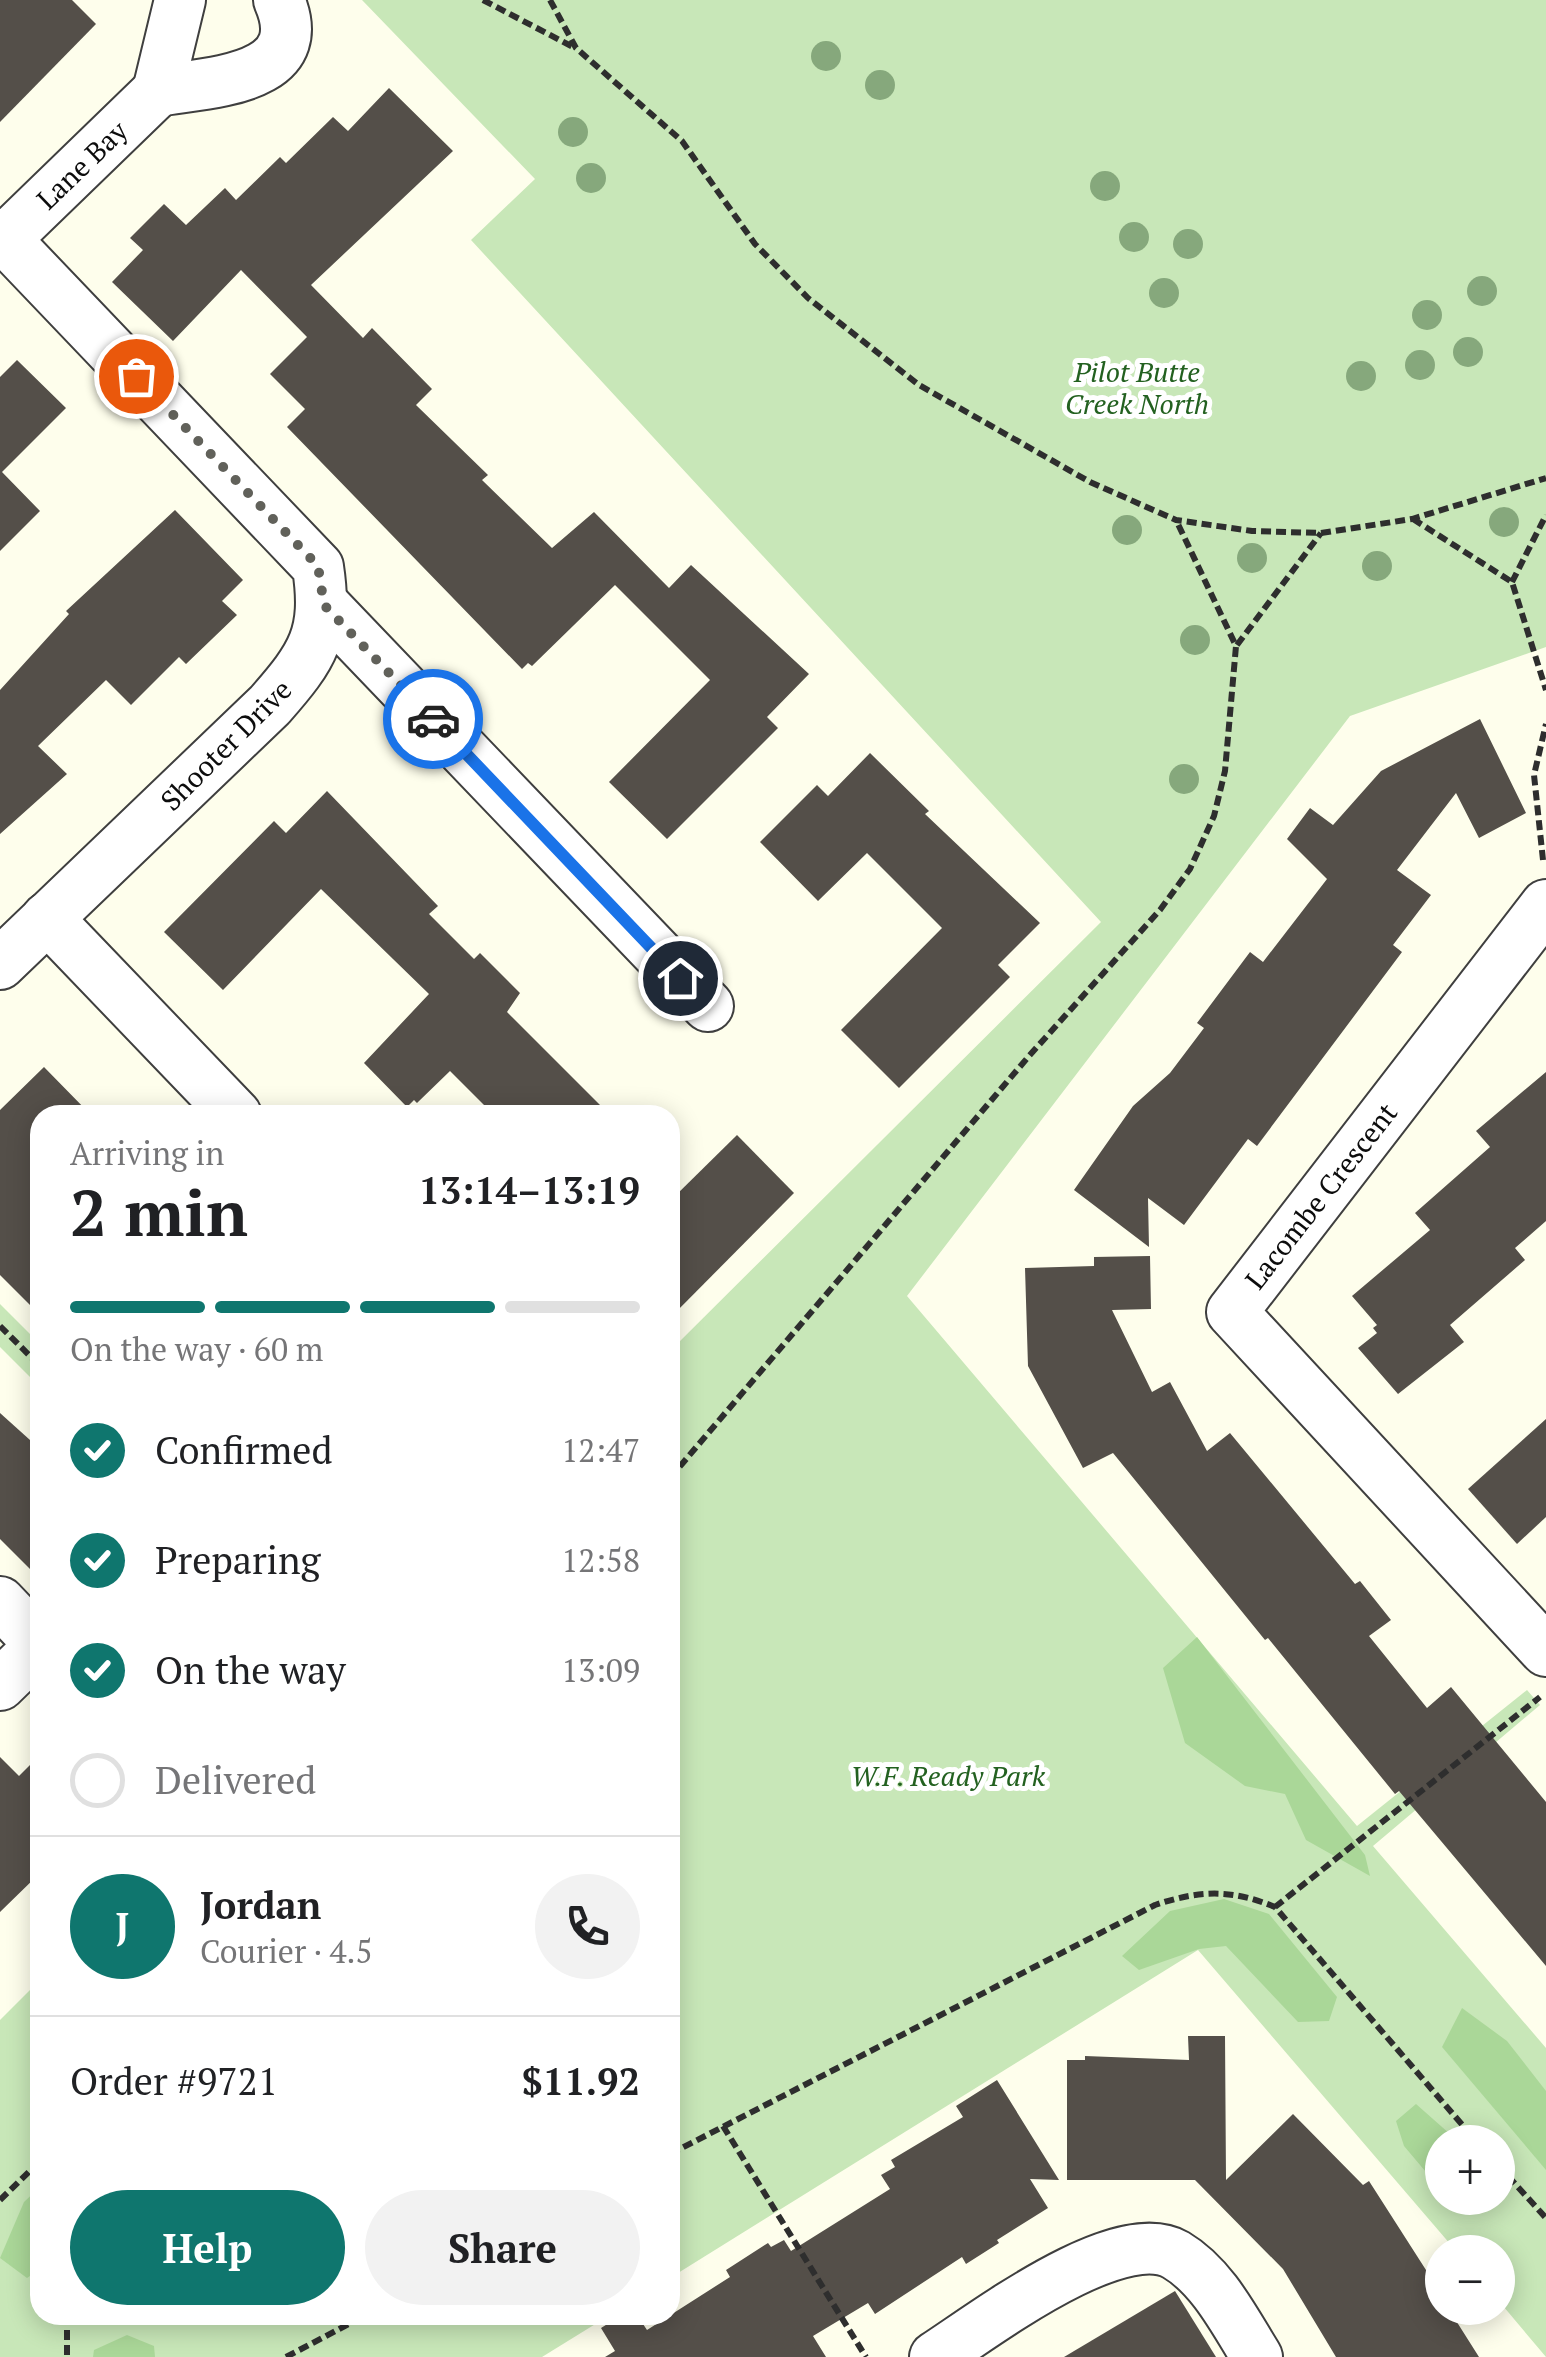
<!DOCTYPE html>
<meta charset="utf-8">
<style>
:root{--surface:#fff;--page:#f2f2f2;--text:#202124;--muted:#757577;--line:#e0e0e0;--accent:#0f766e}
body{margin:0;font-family:"PT Serif",serif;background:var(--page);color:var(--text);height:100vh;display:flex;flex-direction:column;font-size:38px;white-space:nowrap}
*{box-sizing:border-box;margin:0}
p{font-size:32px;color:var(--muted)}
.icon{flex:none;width:55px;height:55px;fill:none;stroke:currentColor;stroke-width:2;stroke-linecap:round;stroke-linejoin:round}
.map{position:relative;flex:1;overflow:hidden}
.side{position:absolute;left:30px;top:1105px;width:650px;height:1220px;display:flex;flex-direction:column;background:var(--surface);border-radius:30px;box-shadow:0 5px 25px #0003}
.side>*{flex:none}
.fabs{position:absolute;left:1425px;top:2125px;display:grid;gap:20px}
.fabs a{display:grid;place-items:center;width:90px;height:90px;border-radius:50%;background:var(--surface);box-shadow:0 5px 25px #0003;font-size:50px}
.pin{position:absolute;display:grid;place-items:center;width:85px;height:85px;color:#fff;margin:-42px;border:5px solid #fff;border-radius:50%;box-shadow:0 2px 10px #0007}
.courier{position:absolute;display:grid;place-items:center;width:100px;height:100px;margin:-50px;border:8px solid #1a73e8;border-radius:50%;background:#fff;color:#222;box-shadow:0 2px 12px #0007}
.head em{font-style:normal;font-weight:700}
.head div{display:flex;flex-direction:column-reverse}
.head{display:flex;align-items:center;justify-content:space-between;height:170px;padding:0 40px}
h1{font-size:65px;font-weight:700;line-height:75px}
.bar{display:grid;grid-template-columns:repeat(4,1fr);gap:15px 10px;align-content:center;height:120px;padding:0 40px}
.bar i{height:12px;border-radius:8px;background:var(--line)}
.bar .current{background:var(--accent)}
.bar p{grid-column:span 4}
.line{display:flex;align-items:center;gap:25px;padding:0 40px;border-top:2px solid var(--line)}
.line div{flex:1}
.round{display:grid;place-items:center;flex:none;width:105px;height:105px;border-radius:52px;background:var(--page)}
ol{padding:0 40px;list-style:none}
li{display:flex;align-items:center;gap:30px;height:110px}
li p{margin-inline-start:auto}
li .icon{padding:10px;border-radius:50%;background:var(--accent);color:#fff;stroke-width:4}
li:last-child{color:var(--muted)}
li i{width:55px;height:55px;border:5px solid var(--line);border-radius:50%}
.primary-button{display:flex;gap:20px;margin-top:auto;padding:20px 40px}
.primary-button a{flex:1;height:115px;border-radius:60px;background:var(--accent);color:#fff;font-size:40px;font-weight:700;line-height:115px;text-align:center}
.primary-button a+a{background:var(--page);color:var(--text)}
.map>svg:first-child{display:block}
.green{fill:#c8e7b8;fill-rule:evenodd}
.forest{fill:#aad798}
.building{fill:#544f49}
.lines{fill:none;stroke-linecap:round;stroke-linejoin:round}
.minor-casing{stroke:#3f3f3f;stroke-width:54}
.path{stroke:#2e2e2e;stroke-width:6;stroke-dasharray:10 5;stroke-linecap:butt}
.minor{stroke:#fff;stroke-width:50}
.tree{fill:#86a87c}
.done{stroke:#61615a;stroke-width:10;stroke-dasharray:0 18}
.route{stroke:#1a73e8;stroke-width:12}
.labels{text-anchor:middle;stroke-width:10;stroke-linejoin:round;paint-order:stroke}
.street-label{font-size:28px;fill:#0c0c0c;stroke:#fff}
.park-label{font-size:28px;font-style:italic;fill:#236120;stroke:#fff}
</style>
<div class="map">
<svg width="1546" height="2357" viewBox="0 0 1546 2357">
<rect width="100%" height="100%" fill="#fefeec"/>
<g class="green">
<path d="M362,0h1184v647l-196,69 -443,580 450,530 170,-136 13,15 -167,141 173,202v309l-48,-57v-48h-41l-259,-302 -528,328v-927l431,-429 -630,-682 64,-61zM1442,2142h56v56h-56z"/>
<polygon points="0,1304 40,1344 40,1387 0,1347"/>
<polygon points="40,1980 40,2315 610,2315 542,2357 0,2357 0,2020"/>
</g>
<g class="forest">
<polygon points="1197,1637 1365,1855 1370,1876 1306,1840 1285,1794 1245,1786 1185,1743 1163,1668"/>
<polygon points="1224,1899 1269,1914 1337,1997 1329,2021 1298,2022 1226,1946 1199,1949 1139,1970 1122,1956 1170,1911"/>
<polygon points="1462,2008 1507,2041 1546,2091 1546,2170 1442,2047"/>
<polygon points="1416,2104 1459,2142 1442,2142 1442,2191 1404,2146 1396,2121"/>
<polygon points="40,2187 40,2269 27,2278 0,2258 24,2202"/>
<polygon points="127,2335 154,2346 155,2357 93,2357 94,2350"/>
</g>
<g class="building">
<polygon points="0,0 72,0 96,24 0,122"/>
<polygon points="389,88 453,151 311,285 363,338 372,328 432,389 416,405 488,475 482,480 552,548 594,512 669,588 691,565 809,674 767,717 778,728 667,839 609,782 710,680 615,585 532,666 528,663 522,669 287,427 305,409 270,374 307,337 241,270 173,341 112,282 143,250 130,238 164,204 186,225 225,188 236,200 280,157 286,163 333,117 348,131"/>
<polygon points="17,360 66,408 2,472 40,511 0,551 0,377"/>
<polygon points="175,510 243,580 222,601 237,615 186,664 179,657 131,705 106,680 38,746 67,774 0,834 0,690 69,614 66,611"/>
<polygon points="1480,719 1526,813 1479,838 1456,793 1397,870 1431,895 1393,945 1402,952 1257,1146 1248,1139 1184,1225 1148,1198 1149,1247 1074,1190 1133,1106 1170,1073 1204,1028 1197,1023 1250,952 1263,962 1327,879 1287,839 1310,808 1333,825 1381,771"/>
<polygon points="870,753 929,811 925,814 1040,923 998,965 1010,977 899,1088 841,1030 942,928 867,853 818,901 760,842 817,785 828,796"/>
<polygon points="327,791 438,906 429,914 474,959 480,953 520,993 507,1012 610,1115 494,1115 450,1071 417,1103 414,1100 407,1107 364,1063 429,994 321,889 223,990 164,932 274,821 286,833"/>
<polygon points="44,1067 91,1115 40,1115 40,1315 0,1275 0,1110"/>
<polygon points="1546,1072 1546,1221 1515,1248 1525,1260 1450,1325 1464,1342 1398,1394 1358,1348 1377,1333 1373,1328 1377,1325 1352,1296 1430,1230 1415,1213 1490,1147 1476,1131"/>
<polygon points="737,1135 794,1193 670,1318 670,1201"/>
<polygon points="1150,1256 1151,1309 1112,1310 1152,1392 1170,1382 1207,1451 1230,1433 1355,1584 1360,1581 1391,1620 1369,1636 1427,1708 1451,1687 1546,1802 1546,1966 1399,1791 1395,1794 1268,1638 1265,1640 1113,1453 1083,1468 1028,1366 1025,1268 1094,1266 1094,1257"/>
<polygon points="0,1413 40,1449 40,1579 0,1539"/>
<polygon points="1546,1419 1546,1517 1517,1544 1468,1489"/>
<polygon points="40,1755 40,1873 0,1912 0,1757 19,1776"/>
<polygon points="1188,2036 1225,2036 1226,2180 1293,2114 1363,2185 1369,2181 1442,2295 1442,2308 1448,2308 1479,2357 1336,2357 1283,2269 1195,2180 1067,2180 1067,2060 1085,2060 1085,2056 1189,2060"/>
<polygon points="997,2080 1059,2180 1030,2179 1048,2208 997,2240 999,2243 966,2264 962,2257 875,2314 868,2303 813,2336 826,2357 605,2357 615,2351 601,2328 622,2315 637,2315 647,2330 730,2277 726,2270 768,2243 771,2247 784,2240 791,2251 890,2189 881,2175 895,2167 891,2160 963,2117 956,2106"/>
<polygon points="1175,2291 1216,2357 1064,2357"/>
</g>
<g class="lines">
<defs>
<g id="minor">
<path d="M180,0l-22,91c51,-9 156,-10 121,-91"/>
<path d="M0,234l318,333c10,67 -5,89 -48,138l-270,259"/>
<polyline points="0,244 158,91"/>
<polyline points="324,605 708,1006"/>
<polyline points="1546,905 1232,1312 1546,1651"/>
<polyline points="47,918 236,1115"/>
<polyline points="0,1602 40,1644"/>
<polyline points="0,1685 40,1646"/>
<path d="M935,2357c48,-31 184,-135 241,-102 37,22 59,67 81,102"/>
</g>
</defs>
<use href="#minor" class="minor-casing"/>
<g class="path">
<polyline points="483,0 575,48"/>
<polyline points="550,0 576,48 682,141 755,244 808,298 919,385 1090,482 1176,520 1252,531 1321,533 1412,519 1546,478"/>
<polyline points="1413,519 1512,582 1546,690"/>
<polyline points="1512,582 1546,515"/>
<polyline points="1237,645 1321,533"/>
<polyline points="1543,860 1534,775 1546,724"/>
<polyline points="0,1326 40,1366"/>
<polyline points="670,1478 1029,1056 1160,910 1190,869 1214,816 1225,771 1236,646 1177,522"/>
<polyline points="1275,1907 1540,1697"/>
<polyline points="723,2126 866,2357"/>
<path d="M670,2154l485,-249c45,-15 76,-16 120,2l202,235"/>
<polyline points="1498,2165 1546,2218"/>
<polyline points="0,2200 40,2161"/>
<polyline points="67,2315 67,2357"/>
<polyline points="286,2357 366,2315"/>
</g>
<use href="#minor" class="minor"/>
</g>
<g class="tree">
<circle cx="826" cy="56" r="15"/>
<circle cx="880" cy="85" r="15"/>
<circle cx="573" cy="132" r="15"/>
<circle cx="591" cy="178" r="15"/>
<circle cx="1105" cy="186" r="15"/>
<circle cx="1134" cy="237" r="15"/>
<circle cx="1188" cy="244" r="15"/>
<circle cx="1482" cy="291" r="15"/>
<circle cx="1164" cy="293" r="15"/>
<circle cx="1427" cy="315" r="15"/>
<circle cx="1468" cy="352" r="15"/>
<circle cx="1420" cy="365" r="15"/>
<circle cx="1361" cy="376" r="15"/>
<circle cx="1504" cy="522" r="15"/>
<circle cx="1127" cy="530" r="15"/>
<circle cx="1252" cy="558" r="15"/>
<circle cx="1377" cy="566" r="15"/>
<circle cx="1195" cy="640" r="15"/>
<circle cx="1184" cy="779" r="15"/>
</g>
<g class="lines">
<polyline class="done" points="136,376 318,566 324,605 433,719"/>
<polyline class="route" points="433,719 680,978"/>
</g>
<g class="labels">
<g class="street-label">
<text transform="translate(82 165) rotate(-44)" y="10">Lane Bay</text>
<text transform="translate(226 745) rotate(-45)" y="10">Shooter Drive</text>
<text transform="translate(1321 1196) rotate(-52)" y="10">Lacombe Crescent</text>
</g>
<g class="park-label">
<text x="1137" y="382">Pilot Butte<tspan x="1137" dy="32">Creek North</tspan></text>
<text x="948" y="1786">W.F. Ready Park</text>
</g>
</g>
</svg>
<div class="fabs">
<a>+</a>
<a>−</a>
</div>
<div class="pin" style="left:136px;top:376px;background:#ea580c"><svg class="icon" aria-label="bag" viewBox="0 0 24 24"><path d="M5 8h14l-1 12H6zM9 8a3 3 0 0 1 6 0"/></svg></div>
<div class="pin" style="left:680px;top:978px;background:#1f2937"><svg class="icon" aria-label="home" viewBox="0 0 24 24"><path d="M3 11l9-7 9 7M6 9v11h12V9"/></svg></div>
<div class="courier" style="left:433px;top:719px"><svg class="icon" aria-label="car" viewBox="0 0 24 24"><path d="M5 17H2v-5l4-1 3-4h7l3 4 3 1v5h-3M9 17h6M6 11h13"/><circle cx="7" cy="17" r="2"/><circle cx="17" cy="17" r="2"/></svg></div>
<section class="side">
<div class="head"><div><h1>2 min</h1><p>Arriving in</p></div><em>13:14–13:19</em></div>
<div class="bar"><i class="current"></i><i class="current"></i><i class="current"></i><i></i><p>On the way · 60 m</p></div>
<ol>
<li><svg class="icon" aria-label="check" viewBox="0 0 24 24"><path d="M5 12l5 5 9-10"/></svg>Confirmed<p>12:47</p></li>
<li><svg class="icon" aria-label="check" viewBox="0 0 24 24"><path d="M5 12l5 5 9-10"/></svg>Preparing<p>12:58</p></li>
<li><svg class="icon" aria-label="check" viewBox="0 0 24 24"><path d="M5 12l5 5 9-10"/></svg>On the way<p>13:09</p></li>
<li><i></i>Delivered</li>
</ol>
<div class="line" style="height:180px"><b class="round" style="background:var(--accent);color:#fff">J</b><div><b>Jordan</b><p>Courier · 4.5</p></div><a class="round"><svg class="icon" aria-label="phone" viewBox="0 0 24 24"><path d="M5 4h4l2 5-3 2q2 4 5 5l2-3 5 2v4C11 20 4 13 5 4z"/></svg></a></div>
<div class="line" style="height:130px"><div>Order #9721</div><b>$11.92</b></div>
<div class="primary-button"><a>Help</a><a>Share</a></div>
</section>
</div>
